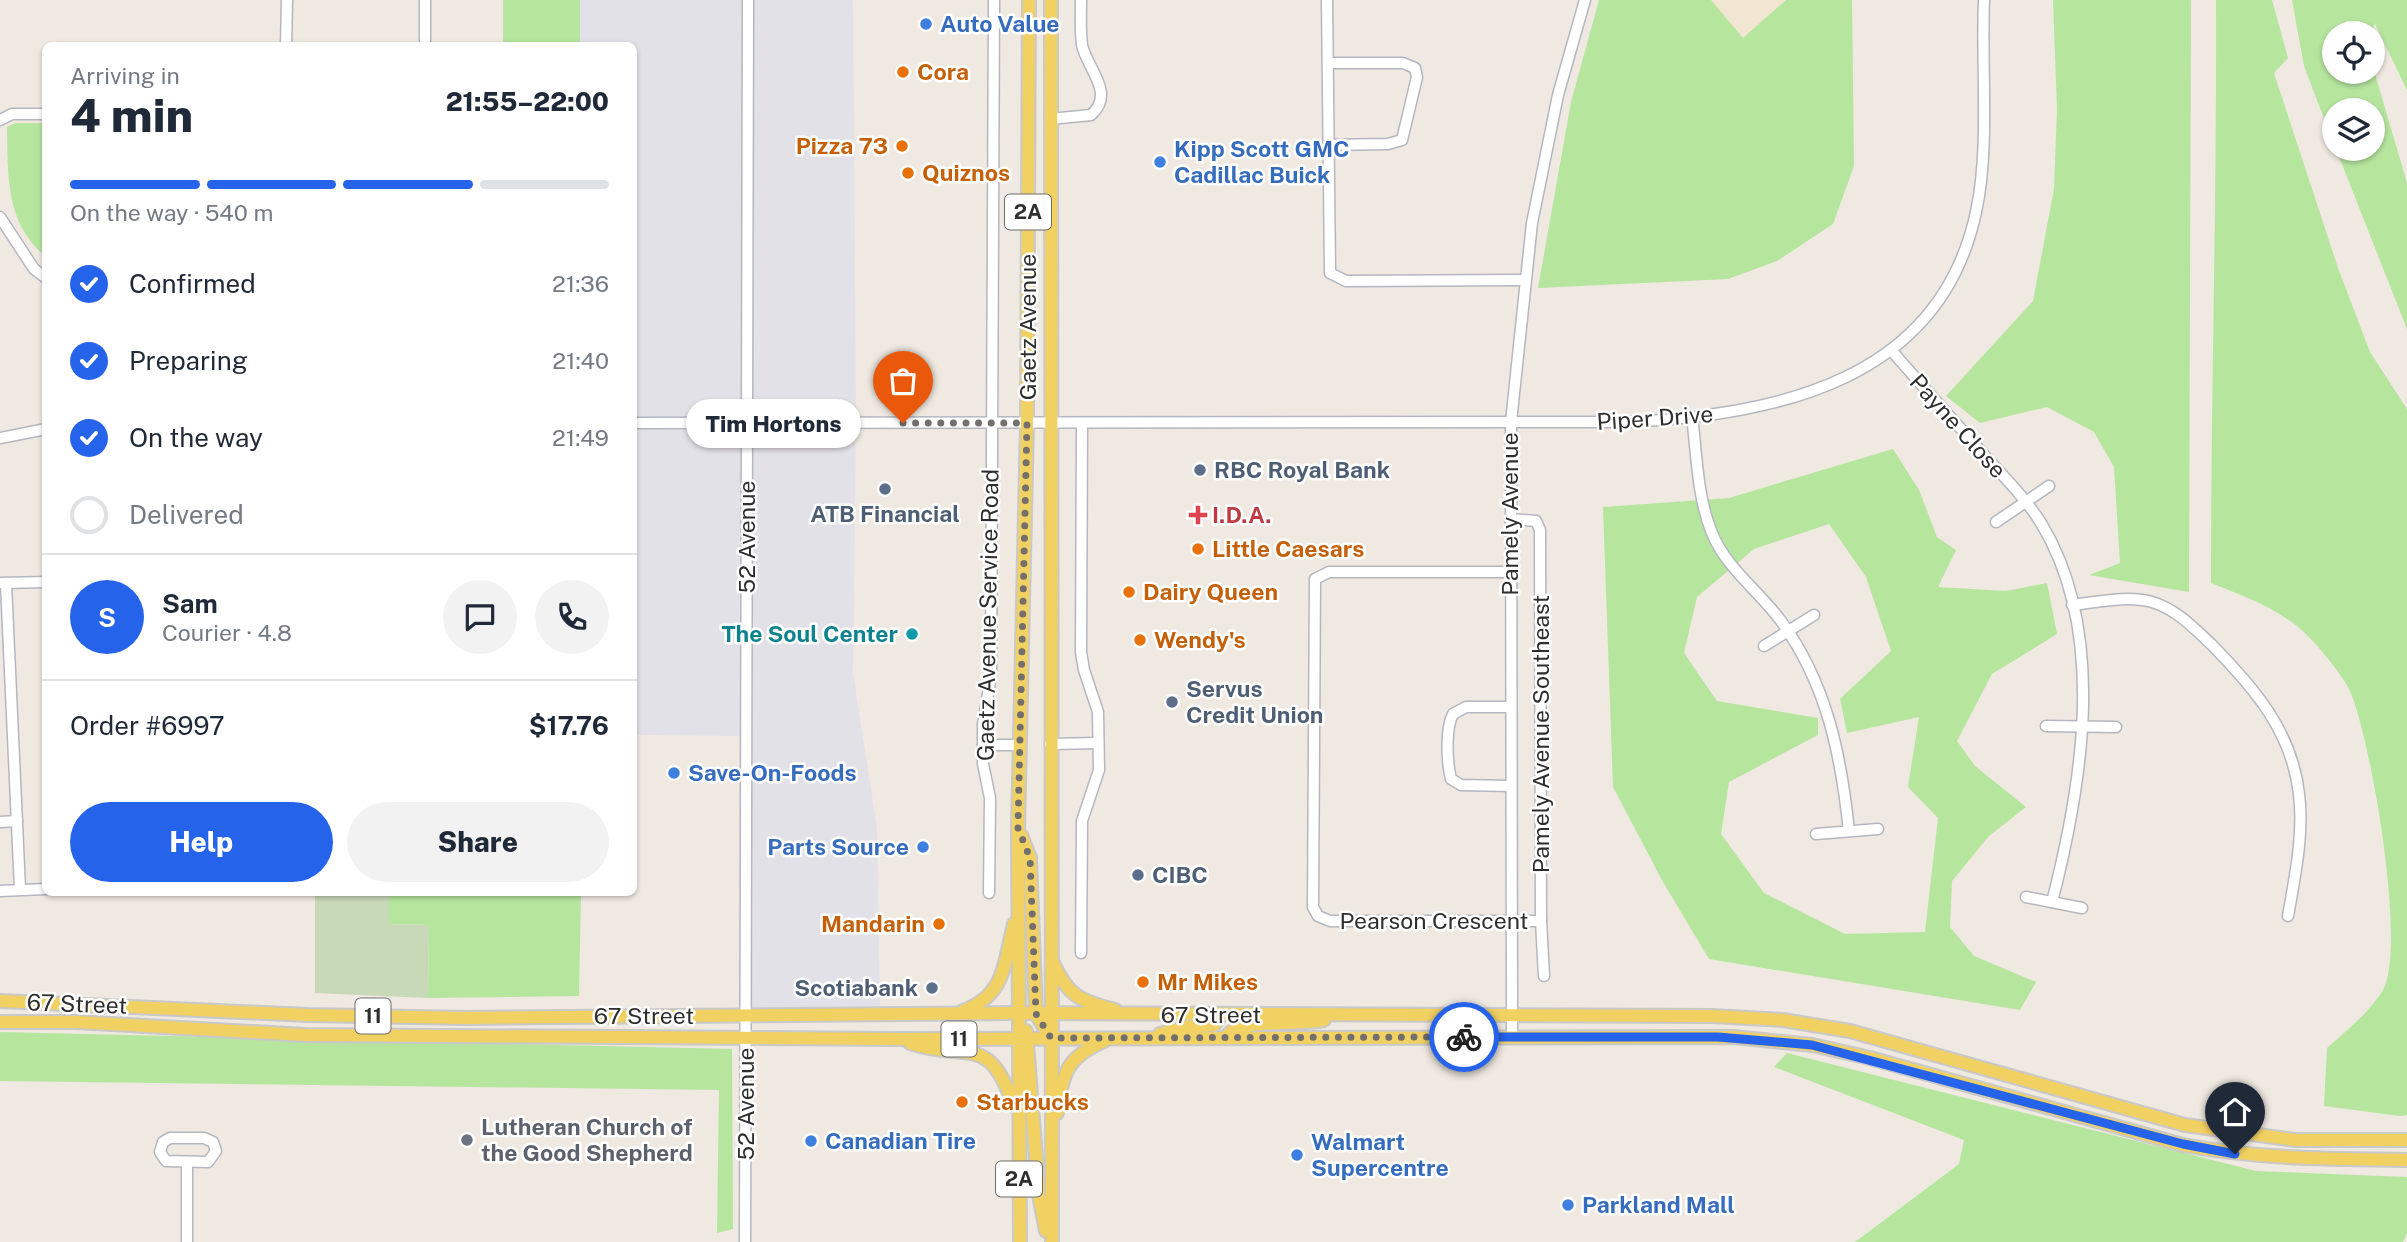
<!DOCTYPE html>
<meta charset="utf-8">
<style>
:root{--surface:#fff;--page:#f2f2f3;--text:#1f2937;--muted:#747a83;--line:#e0e1e3;--accent:#2563eb}
body{margin:0;font-family:"Public Sans",sans-serif;background:var(--page);color:var(--text);height:100vh;display:flex;flex-direction:column;font-size:26px;white-space:nowrap}
*{box-sizing:border-box;margin:0}
p{font-size:23px;color:var(--muted)}
.icon{flex:none;width:38px;height:38px;fill:none;stroke:currentColor;stroke-width:2;stroke-linecap:round;stroke-linejoin:round}
.map{position:relative;flex:1;overflow:hidden}
.sheet{position:absolute;left:42px;top:42px;width:595px;height:854px;display:flex;flex-direction:column;background:var(--surface);border-radius:10px;box-shadow:0 2px 5px #0004}
.sheet>*{flex:none}
.tools{position:absolute;left:2322px;top:21px;display:grid;gap:14px}
.tools a{display:grid;place-items:center;width:63px;height:63px;border-radius:50%;background:var(--surface);box-shadow:0 2px 5px #0004;font-size:35px}
.pin{position:absolute;display:grid;place-items:center;width:60px;height:60px;color:#fff;margin:-72px -30px;border-radius:50% 50% 50% 0;rotate:-45deg;box-shadow:0 0 7px #0007}
.pin .icon{rotate:45deg}
.courier{position:absolute;display:grid;place-items:center;width:70px;height:70px;margin:-35px;border:5px solid #2563eb;border-radius:50%;background:#fff;color:#222;box-shadow:0 2px 9px #0007}
.bubble{position:absolute;height:49px;border-radius:24px;background:var(--surface);box-shadow:0 2px 5px #0004;font-size:23px;font-weight:800;line-height:49px;text-align:center}
.head em{font-style:normal;font-weight:800}
.head div{display:flex;flex-direction:column-reverse}
.head{display:flex;align-items:center;justify-content:space-between;height:119px;padding:0 28px}
h1{font-size:46px;font-weight:800;line-height:52px}
.bar{display:grid;grid-template-columns:repeat(4,1fr);gap:10px 7px;align-content:center;height:84px;padding:0 28px}
.bar i{height:9px;border-radius:5px;background:var(--line)}
.bar .active{background:var(--accent)}
.bar p{grid-column:span 4}
.line{display:flex;align-items:center;gap:18px;padding:0 28px;border-top:2px solid var(--line)}
.line div{flex:1}
.round{display:grid;place-items:center;flex:none;width:74px;height:74px;border-radius:37px;background:var(--page)}
ol{padding:0 28px;list-style:none}
li{display:flex;align-items:center;gap:21px;height:77px}
li p{margin-inline-start:auto}
li .icon{padding:7px;border-radius:50%;background:var(--accent);color:#fff;stroke-width:4}
li:last-child{color:var(--muted)}
li i{width:38px;height:38px;border:4px solid var(--line);border-radius:50%}
.button{display:flex;gap:14px;margin-top:auto;padding:14px 28px}
.button a{flex:1;height:80px;border-radius:42px;background:var(--accent);color:#fff;font-size:28px;font-weight:800;line-height:80px;text-align:center}
.button a+a{background:var(--page);color:var(--text)}
.map>svg:first-child{display:block}
.industrial{fill:#e3e1e8}
.education{fill:#f0e6d1}
.green{fill:#b6e59e;fill-rule:evenodd}
.cemetery{fill:#c8d9b8}
.lines{fill:none;stroke-linecap:round;stroke-linejoin:round}
.minor-casing{stroke:#b4b7c1;stroke-width:13}
.major-casing{stroke:#c9c9c9;stroke-width:16}
.minor{stroke:#fff;stroke-width:10}
.major{stroke:#f2d163;stroke-width:12}
.done{stroke:#726f6d;stroke-width:7;stroke-dasharray:0 12.6}
.route{stroke:#2563eb;stroke-width:9}
.shop-dot{fill:#3f7fe0;stroke:#fff;stroke-width:2.5}
.food-dot{fill:#e8710a;stroke:#fff;stroke-width:2.5}
.service-dot{fill:#5c6f8a;stroke:#fff;stroke-width:2.5}
.health-dot{fill:#e0444e;stroke:#fff;stroke-width:2.5}
.culture-dot{fill:#0f9aa8;stroke:#fff;stroke-width:2.5}
.worship-dot{fill:#6b7280;stroke:#fff;stroke-width:2.5}
.labels{text-anchor:middle;stroke-width:5;stroke-linejoin:round;paint-order:stroke}
.shield{fill:#fff;stroke:#6d6d6d;stroke-width:2}
.shield-label{font-size:21px;font-weight:bold;fill:#2e2e2e}
.shop-label{font-size:23px;font-weight:bold;fill:#366cbe;stroke:#fff;text-anchor:start}
.food-label{font-size:23px;font-weight:bold;fill:#c56008;stroke:#fff;text-anchor:start}
.street-label{font-size:23px;fill:#2e2e2e;stroke:#fff}
.service-label{font-size:23px;font-weight:bold;fill:#4e5e75;stroke:#fff;text-anchor:start}
.health-label{font-size:23px;font-weight:bold;fill:#be3a42;stroke:#fff;text-anchor:start}
.culture-label{font-size:23px;font-weight:bold;fill:#0d838f;stroke:#fff;text-anchor:end}
.worship-label{font-size:23px;font-weight:bold;fill:#5b616d;stroke:#fff;text-anchor:start}
</style>
<div class="map">
<svg width="2407" height="1242" viewBox="0 0 2407 1242">
<rect width="100%" height="100%" fill="#efe9e1"/>
<polygon class="industrial" points="580,0 853,0 856,423 853,673 877,828 880,1015 746,1016 746,736 634,735 634,46 580,46"/>
<polygon class="education" points="1711,0 1786,0 1743,39"/>
<g class="green">
<rect x="503" y="0" width="77" height="45"/>
<polygon points="1599,0 1711,0 1743,38 1786,0 1852,0 1854,166 1833,224 1777,261 1728,279 1538,288 1571,102"/>
<polygon points="2053,0 2191,0 2189,592 2089,575 2120,563 2114,467 2094,432 2047,407 1980,423 1946,396 2033,301 2054,189 2057,109"/>
<path d="M2216,0h56l16,58 -14,15 64,195 32,84 37,57v706l-7,1 -76,-10 3,-58c19,-17 42,-35 56,-58 24,-43 -12,-251 -33,-299 -6,-14 -30,-43 -42,-55 -27,-27 -62,-39 -97,-53 0,-195 6,-389 5,-583z"/>
<polygon points="2292,0 2407,0 2407,90 2375,24 2370,33 2334,33 2334,72 2373,72 2373,67 2407,183 2407,329 2336,149 2373,149 2373,110 2334,110 2334,145 2304,66"/>
<path d="M15,123h30v133c-40,-33 -37,-82 -38,-129z"/>
<path d="M1893,449l26,41 18,47 19,13 -18,37 68,4 41,-8 10,51 -65,40 -35,67 18,25 51,41 -37,29 -37,45 -2,46 24,29 62,26 -16,28 -311,-51 -46,-77 -50,-95 -10,-280 126,-9zM1829,524l37,53 25,74 -51,48 7,34 72,-16 -11,70 30,31 -13,114 -80,2 -81,-41 -43,-59 8,-52 89,-47v-17l-101,-17 -33,-48 13,-56 57,-48z"/>
<polygon points="389,893 581,893 579,996 428,998 429,925 389,924"/>
<polygon points="0,1032 732,1049 733,1229 717,1233 719,1090 0,1081"/>
<polygon points="1787,1053 2256,1171 2407,1177 2407,1233 2403,1242 1855,1242 1959,1164 1964,1140 1774,1067"/>
</g>
<polygon class="cemetery" points="315,893 389,893 389,924 429,925 428,998 315,993"/>
<g class="lines">
<defs>
<g id="minor">
<polyline points="1327,0 1330,273 1346,281 1523,280"/>
<polyline points="286,46 287,0"/>
<polyline points="425,46 425,0"/>
<polyline points="1328,63 1403,63 1415,68 1417,77 1402,140 1388,144 1328,145"/>
<path d="M1050,119l41,-4c25,-22 -4,-46 -9,-70 -2,-15 -1,-30 -1,-45"/>
<polyline points="0,120 12,114 46,114"/>
<polyline points="0,217 34,269 46,278"/>
<path d="M1891,350c32,37 64,72 96,108 19,21 39,41 54,65 67,110 41,262 11,379"/>
<path d="M1692,417c5,38 5,80 20,116 14,35 47,58 69,88 46,63 60,134 68,210"/>
<path d="M634,423l996,-1c148,-8 310,-41 346,-210 14,-63 5,-146 8,-212"/>
<polyline points="0,438 46,429"/>
<polyline points="1510,519 1536,521 1540,530 1541,921 1544,976"/>
<polyline points="1996,522 2049,486"/>
<polyline points="1510,572 1329,572 1315,579 1313,907 1318,916 1330,921 1541,921"/>
<polyline points="1,583 46,582"/>
<polyline points="6,584 20,889"/>
<path d="M2072,605c26,-3 55,-10 80,-3 24,7 42,26 60,43 42,43 80,86 87,149 5,40 -4,82 -11,122"/>
<polyline points="1764,646 1814,615"/>
<path d="M1510,707h-44l-13,7c-8,15 -6,49 -2,65l10,6 49,1"/>
<polyline points="2046,726 2116,727"/>
<polyline points="1050,744 1098,743"/>
<polyline points="983,745 1020,745"/>
<polyline points="0,822 17,821"/>
<polyline points="1816,834 1878,829"/>
<polyline points="0,891 46,889"/>
<polyline points="989,893 990,798 983,764 983,724 991,676 994,0"/>
<polyline points="2026,897 2082,908"/>
<polyline points="1081,953 1082,821 1099,770 1098,712 1084,670 1081,652 1082,423"/>
<polyline points="1512,1036 1511,422 1532,223 1558,95 1585,0"/>
<polygon points="170,1138 204,1138 213,1142 216,1151 208,1162 166,1161 160,1152 163,1142"/>
<polyline points="187,1163 187,1242"/>
<polyline points="745,1242 748,0"/>
</g>
<g id="major">
<polyline points="1051,0 1052,1242"/>
<polyline points="1021,835 1030,858 1036,1014 1051,1038"/>
<path d="M1053,963c15,33 27,38 62,47"/>
<polyline points="0,1001 308,1015 465,1018 1018,1013 1712,1016 1783,1020 1850,1031 2185,1125 2295,1140 2407,1140"/>
<path d="M963,1011c43,-16 41,-48 51,-87"/>
<path d="M0,1022h76l229,13 595,4 834,-2 78,8 58,13 313,87c75,14 148,14 224,15"/>
<polyline points="1026,1031 1039,1195 1046,1231"/>
<polyline points="1160,1034 1186,1027 1214,1025 1221,1015"/>
<path d="M1226,1038c9,-21 75,-12 98,-18"/>
<path d="M910,1043c59,20 78,-12 104,63"/>
<path d="M1057,1113c6,-39 8,-55 47,-72"/>
<polyline points="1020,1242 1018,828 1027,423 1029,0"/>
</g>
</defs>
<use href="#minor" class="minor-casing"/>
<use href="#major" class="major-casing"/>
<use href="#minor" class="minor"/>
<use href="#major" class="major"/>
</g>
<g class="lines">
<polyline class="done" points="903,423 1027,423 1018,828 1030,858 1036,1014 1051,1038 1464,1037"/>
<polyline class="route" points="1464,1037 1718,1037 1812,1045 2183,1144 2235,1154"/>
</g>
<g class="shop-dot">
<circle cx="926" cy="24" r="7"/>
<circle cx="1160" cy="162" r="7"/>
<circle cx="674" cy="773" r="7"/>
<circle cx="923" cy="847" r="7"/>
<circle cx="811" cy="1141" r="7"/>
<circle cx="1297" cy="1155" r="7"/>
<circle cx="1568" cy="1205" r="7"/>
</g>
<g class="food-dot">
<circle cx="903" cy="72" r="7"/>
<circle cx="902" cy="146" r="7"/>
<circle cx="908" cy="173" r="7"/>
<circle cx="1198" cy="549" r="7"/>
<circle cx="1129" cy="592" r="7"/>
<circle cx="1140" cy="640" r="7"/>
<circle cx="939" cy="924" r="7"/>
<circle cx="1143" cy="982" r="7"/>
<circle cx="962" cy="1102" r="7"/>
</g>
<g class="service-dot">
<circle cx="1200" cy="470" r="7"/>
<circle cx="885" cy="489" r="7"/>
<circle cx="1172" cy="702" r="7"/>
<circle cx="1138" cy="875" r="7"/>
<circle cx="932" cy="988" r="7"/>
</g>
<path class="health-dot" d="M1194.5 504.5h7v7h7v7h-7v7h-7v-7h-7v-7h7z"/>
<circle class="culture-dot" cx="912" cy="634" r="7"/>
<circle class="worship-dot" cx="467" cy="1140" r="7"/>
<g class="labels">
<g class="shield">
<rect x="1005" y="194.5" width="46" height="35" rx="5"/>
<rect x="355.5" y="998.5" width="35" height="35" rx="5"/>
<rect x="941.5" y="1021.5" width="35" height="35" rx="5"/>
<rect x="996" y="1161.5" width="46" height="35" rx="5"/>
</g>
<g class="shield-label">
<text x="1028" y="219">2A</text>
<text x="373" y="1023">11</text>
<text x="959" y="1046">11</text>
<text x="1019" y="1186">2A</text>
</g>
<g class="shop-label">
<text x="940" y="32">Auto Value</text>
<text x="1174" y="157">Kipp Scott GMC<tspan x="1174" dy="26">Cadillac Buick</tspan></text>
<text x="688" y="781">Save-On-Foods</text>
<text x="909" y="855" text-anchor="end">Parts Source</text>
<text x="825" y="1149">Canadian Tire</text>
<text x="1311" y="1150">Walmart<tspan x="1311" dy="26">Supercentre</tspan></text>
<text x="1582" y="1213">Parkland Mall</text>
</g>
<g class="food-label">
<text x="917" y="80">Cora</text>
<text x="888" y="154" text-anchor="end">Pizza 73</text>
<text x="922" y="181">Quiznos</text>
<text x="1212" y="557">Little Caesars</text>
<text x="1143" y="600">Dairy Queen</text>
<text x="1154" y="648">Wendy's</text>
<text x="925" y="932" text-anchor="end">Mandarin</text>
<text x="1157" y="990">Mr Mikes</text>
<text x="976" y="1110">Starbucks</text>
</g>
<g class="street-label">
<text transform="translate(1028 327) rotate(-90)" y="8">Gaetz Avenue</text>
<text transform="translate(1655 418) rotate(-4)" y="8">Piper Drive</text>
<text transform="translate(1958 426) rotate(48)" y="8">Payne Close</text>
<text transform="translate(1510 514) rotate(-90)" y="8">Pamely Avenue</text>
<text transform="translate(747 537) rotate(-90)" y="8">52 Avenue</text>
<text transform="translate(988 615) rotate(-89)" y="8">Gaetz Avenue Service Road</text>
<text transform="translate(1541 734) rotate(-90)" y="8">Pamely Avenue Southeast</text>
<text x="1434" y="929">Pearson Crescent</text>
<text transform="translate(77 1004) rotate(2)" y="8">67 Street</text>
<text x="1211" y="1023">67 Street</text>
<text x="644" y="1024">67 Street</text>
<text transform="translate(746 1104) rotate(-90)" y="8">52 Avenue</text>
</g>
<g class="service-label">
<text x="1214" y="478">RBC Royal Bank</text>
<text x="885" y="522" text-anchor="middle">ATB Financial</text>
<text x="1186" y="697">Servus<tspan x="1186" dy="26">Credit Union</tspan></text>
<text x="1152" y="883">CIBC</text>
<text x="918" y="996" text-anchor="end">Scotiabank</text>
</g>
<g class="health-label">
<text x="1212" y="523">I.D.A.</text>
</g>
<g class="culture-label">
<text x="898" y="642">The Soul Center</text>
</g>
<g class="worship-label">
<text x="481" y="1135">Lutheran Church of<tspan x="481" dy="26">the Good Shepherd</tspan></text>
</g>
</g>
</svg>
<div class="tools">
<a><svg class="icon" aria-label="locate" viewBox="0 0 24 24"><circle cx="12" cy="12" r="6"/><path d="M12 2v4M12 18v4M2 12h4M18 12h4"/></svg></a>
<a><svg class="icon" aria-label="layers" viewBox="0 0 24 24"><path d="M12 4l9 5-9 5-9-5zM3 14l9 5 9-5"/></svg></a>
</div>
<div class="pin" style="left:903px;top:423px;background:#ea580c"><svg class="icon" aria-label="bag" viewBox="0 0 24 24"><path d="M5 8h14l-1 12H6zM9 8a3 3 0 0 1 6 0"/></svg></div>
<div class="pin" style="left:2235px;top:1154px;background:#1f2937"><svg class="icon" aria-label="home" viewBox="0 0 24 24"><path d="M3 11l9-7 9 7M6 9v11h12V9"/></svg></div>
<div class="courier" style="left:1464px;top:1037px"><svg class="icon" aria-label="bike" viewBox="0 0 24 24"><circle cx="6" cy="16" r="4"/><circle cx="18" cy="16" r="4"/><path d="M6 16l4-8h5l3 8M10 8l3 8H6M13 5h3"/></svg></div>
<div class="bubble" style="left:686px;top:399px;width:175px">Tim Hortons</div>
<section class="sheet">
<div class="head"><div><h1>4 min</h1><p>Arriving in</p></div><em>21:55–22:00</em></div>
<div class="bar"><i class="active"></i><i class="active"></i><i class="active"></i><i></i><p>On the way · 540 m</p></div>
<ol>
<li><svg class="icon" aria-label="check" viewBox="0 0 24 24"><path d="M5 12l5 5 9-10"/></svg>Confirmed<p>21:36</p></li>
<li><svg class="icon" aria-label="check" viewBox="0 0 24 24"><path d="M5 12l5 5 9-10"/></svg>Preparing<p>21:40</p></li>
<li><svg class="icon" aria-label="check" viewBox="0 0 24 24"><path d="M5 12l5 5 9-10"/></svg>On the way<p>21:49</p></li>
<li><i></i>Delivered</li>
</ol>
<div class="line" style="height:126px"><b class="round" style="background:var(--accent);color:#fff">S</b><div><b>Sam</b><p>Courier · 4.8</p></div><a class="round"><svg class="icon" aria-label="chat" viewBox="0 0 24 24"><path d="M4 5h16v11H9l-5 4z"/></svg></a><a class="round"><svg class="icon" aria-label="phone" viewBox="0 0 24 24"><path d="M5 4h4l2 5-3 2q2 4 5 5l2-3 5 2v4C11 20 4 13 5 4z"/></svg></a></div>
<div class="line" style="height:91px"><div>Order #6997</div><b>$17.76</b></div>
<div class="button"><a>Help</a><a>Share</a></div>
</section>
</div>
